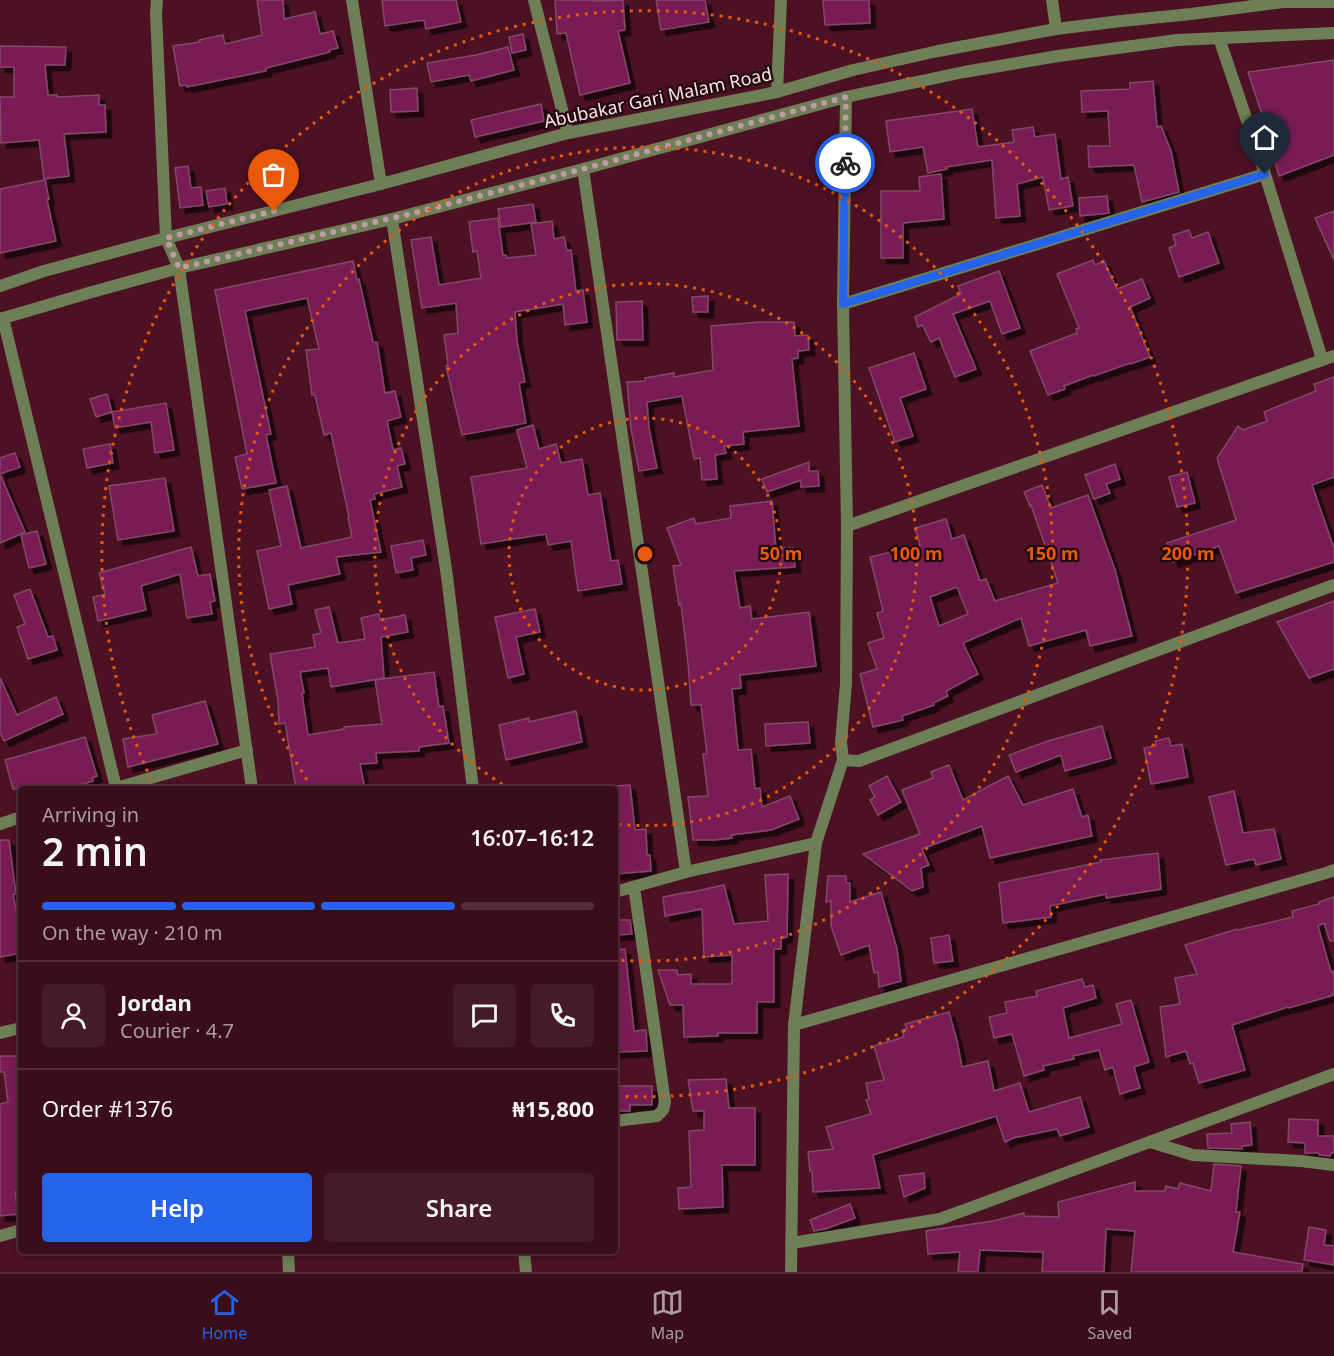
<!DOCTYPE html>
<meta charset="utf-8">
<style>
:root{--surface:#390d1a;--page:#441b27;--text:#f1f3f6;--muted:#ab9ca2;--line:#532d39;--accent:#2563eb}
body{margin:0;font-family:"Noto Sans",sans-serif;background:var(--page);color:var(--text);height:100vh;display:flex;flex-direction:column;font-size:22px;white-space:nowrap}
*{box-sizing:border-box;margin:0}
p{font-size:20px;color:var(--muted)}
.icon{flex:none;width:33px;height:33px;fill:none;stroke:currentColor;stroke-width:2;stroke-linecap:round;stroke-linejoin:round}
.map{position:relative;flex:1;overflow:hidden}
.drawer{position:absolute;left:18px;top:786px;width:600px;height:468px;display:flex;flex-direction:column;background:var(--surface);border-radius:6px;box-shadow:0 3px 9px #0003,0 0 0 2px var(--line)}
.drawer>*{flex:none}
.pin{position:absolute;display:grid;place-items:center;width:51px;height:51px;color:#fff;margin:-62px -26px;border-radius:50% 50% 50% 0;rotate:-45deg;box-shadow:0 0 6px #0007}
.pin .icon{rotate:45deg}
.courier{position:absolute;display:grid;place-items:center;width:60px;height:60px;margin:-30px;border:4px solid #2563eb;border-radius:50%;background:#fff;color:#222;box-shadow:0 2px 8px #0007}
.head em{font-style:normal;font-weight:600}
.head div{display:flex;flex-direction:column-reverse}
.head{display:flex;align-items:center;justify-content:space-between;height:102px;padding:0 24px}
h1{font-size:39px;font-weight:600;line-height:45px}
.bar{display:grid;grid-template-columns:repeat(4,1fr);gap:9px 6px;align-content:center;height:72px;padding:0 24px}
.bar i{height:8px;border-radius:4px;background:var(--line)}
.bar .on{background:var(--accent)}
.bar p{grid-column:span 4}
.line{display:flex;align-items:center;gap:15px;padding:0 24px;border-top:2px solid var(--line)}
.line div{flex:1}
.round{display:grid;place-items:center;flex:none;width:63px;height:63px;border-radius:6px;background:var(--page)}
.cta{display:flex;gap:12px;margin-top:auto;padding:12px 24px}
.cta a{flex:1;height:69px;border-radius:6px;background:var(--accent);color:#fff;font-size:24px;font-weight:600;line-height:69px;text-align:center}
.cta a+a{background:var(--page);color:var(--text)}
.tab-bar{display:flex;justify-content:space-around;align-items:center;height:84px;border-top:2px solid var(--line);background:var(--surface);font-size:16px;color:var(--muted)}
.tab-bar a{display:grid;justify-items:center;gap:3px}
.tab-bar .on{color:var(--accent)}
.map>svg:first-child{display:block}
.building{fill:#791e57;stroke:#824868;stroke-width:1.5;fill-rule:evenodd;filter:url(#shadow)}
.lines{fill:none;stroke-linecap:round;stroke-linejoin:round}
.minor{stroke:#6e7e56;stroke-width:12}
.tertiary{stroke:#6e7e56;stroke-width:12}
.done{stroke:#be9aa3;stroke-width:6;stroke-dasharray:0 10.8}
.route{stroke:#2563eb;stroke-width:8}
.ring{fill:none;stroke:#e8590c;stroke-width:3;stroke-dasharray:3 6}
.labels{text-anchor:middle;stroke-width:4.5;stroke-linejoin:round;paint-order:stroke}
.street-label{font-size:18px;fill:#fce4e8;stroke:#230910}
.centre{fill:#e8590c;stroke:#230910;stroke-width:3}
.ring-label{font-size:18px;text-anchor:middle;font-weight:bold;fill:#e8590c;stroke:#230910;stroke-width:4.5;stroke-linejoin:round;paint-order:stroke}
</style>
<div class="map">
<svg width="1334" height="1272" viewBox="0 0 1334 1272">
<defs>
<filter id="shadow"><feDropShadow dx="5.5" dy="5.5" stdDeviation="0" flood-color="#0009"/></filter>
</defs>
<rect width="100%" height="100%" fill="#4c1123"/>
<g class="building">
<polygon points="257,0 283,0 284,19 315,12 320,34 333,31 338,48 329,50 330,52 266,68 266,71 187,87 186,85 180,86 173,46 200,42 199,40 223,35 225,44 262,35"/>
<polygon points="382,0 456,0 461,22 426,29 424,20 385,26"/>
<polygon points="555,0 594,0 594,1 623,0 625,30 618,31 630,83 580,95 566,33 557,34"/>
<polygon points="656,0 705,0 709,22 661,30"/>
<polygon points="823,0 869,0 870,23 825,25"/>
<polygon points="523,34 526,50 512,53 509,37"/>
<polygon points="0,46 66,47 65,65 45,65 48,95 57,95 57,97 99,95 99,105 105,105 106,132 64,134 69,176 44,179 39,140 1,143 0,97 14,97 14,67 0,67"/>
<polygon points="508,47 514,70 471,81 469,75 431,82 427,63 476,55"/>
<polygon points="1334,60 1334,155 1279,176 1266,127 1248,72"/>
<polygon points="1153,81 1157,127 1161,126 1171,151 1179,192 1142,202 1134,165 1089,167 1088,146 1110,146 1108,111 1082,112 1081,91 1130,89 1130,83"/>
<polygon points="417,88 418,111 391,112 390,90"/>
<polygon points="541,104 544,121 475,137 471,120"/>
<polygon points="972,109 978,147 1014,142 1012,130 1033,127 1035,137 1055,134 1061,179 1068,177 1073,206 1049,210 1043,177 1017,184 1020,216 996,218 992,160 946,167 947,169 928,173 923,147 890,152 886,121"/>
<polygon points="188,166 191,188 201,187 203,205 180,208 175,168"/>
<polygon points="941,174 944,219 903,223 903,258 881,258 881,191 920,191 919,177"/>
<polygon points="45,180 49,199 47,200 56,241 0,253 0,189"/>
<polygon points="225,188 227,204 209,207 206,191"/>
<polygon points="1107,196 1109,213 1080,216 1079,198"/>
<polygon points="533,204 536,222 501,227 498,209"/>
<polygon points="1334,211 1334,260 1315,218"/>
<polygon points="498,218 503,255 506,255 507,258 536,255 531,224 552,221 554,239 564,237 567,251 571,250 576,291 583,290 587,322 565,325 563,304 515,312 517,341 525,382 519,383 526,423 462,435 446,366 448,365 444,335 458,333 456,303 422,308 411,240 431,237 439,285 481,278 477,251 473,252 469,222"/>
<polygon points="1189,230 1192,238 1208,232 1219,263 1179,277 1169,248 1176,245 1173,235"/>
<polygon points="1093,260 1095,265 1104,261 1117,289 1142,279 1150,298 1130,307 1150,357 1131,364 1130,363 1094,376 1093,375 1064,386 1065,389 1048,395 1030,351 1077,333 1076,329 1079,328 1057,274"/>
<polygon points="353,261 357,280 359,279 373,342 377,342 385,393 395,391 401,417 387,421 393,450 401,448 405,464 397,466 402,487 374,494 375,499 370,500 381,552 336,557 340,574 288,585 292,604 269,609 257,551 281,546 269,490 287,486 301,548 352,537 348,518 349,517 331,433 324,435 315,395 312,395 306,350 319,349 307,298 245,311 271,434 266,435 276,483 242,489 235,457 247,454 215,290"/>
<polygon points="999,271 1020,328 1002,334 990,301 953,314 976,369 955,377 939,338 931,342 922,325 918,327 915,317 961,294 958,286"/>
<polygon points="708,296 708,312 693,312 692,297"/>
<polygon points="642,301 643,340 617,340 616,302"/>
<polygon points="760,322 794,322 795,336 808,335 809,350 798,351 798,358 792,359 799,426 743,432 744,444 724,446 726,453 715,455 717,479 702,480 700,458 694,459 682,396 647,402 649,428 657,468 639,471 631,429 627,382 645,381 645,378 674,373 674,377 713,370 711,326"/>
<polygon points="914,353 926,389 900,398 913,436 895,442 869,368"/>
<polygon points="1334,377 1334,477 1312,485 1334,548 1334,562 1236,593 1219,546 1173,562 1167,543 1236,520 1217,458 1238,426 1243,430 1267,421 1264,412 1316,391 1314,384"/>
<polygon points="107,394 112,412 166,403 174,450 155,453 151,422 115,428 112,412 96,417 90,399"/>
<polygon points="533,425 539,449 556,444 561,463 582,459 588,495 600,493 611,561 618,560 622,584 578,591 571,541 548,545 546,534 481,544 471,477 527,468 517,430"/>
<polygon points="110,444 113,463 87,468 83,449"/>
<polygon points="15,453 20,467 0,474 0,458"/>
<polygon points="809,462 809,471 818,471 819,486 801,487 801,480 767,492 762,479"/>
<polygon points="1115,464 1120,479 1106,484 1110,493 1094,499 1085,475"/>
<polygon points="1187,472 1195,503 1177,507 1169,477"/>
<polygon points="0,474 25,532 0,543"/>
<polygon points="165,478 174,531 118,540 109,486"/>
<path d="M1042,485l9,23 37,-13 27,75 17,66 -42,10 -4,-16 -57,16 -8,-28 -58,25 15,31 -32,17 2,5 -15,7 1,2 -32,11 1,4 -30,7 -13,-53 17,-5 -9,-26 16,-5 -7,-25 6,-2 -13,-54 50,-12 -5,-17 31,-9 6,20 12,-4 16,46 6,-2 9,22 63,-18 -27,-78 -1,1 -6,-14zM957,587l11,27 -29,12 -9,-29z"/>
<polygon points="772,501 776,549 793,548 795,567 734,571 740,608 750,606 752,619 809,612 816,666 740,675 741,688 732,689 738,750 751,749 755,789 760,788 762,807 790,796 799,819 771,830 731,835 732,838 714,840 693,840 688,797 708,796 703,754 707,754 701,705 691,705 688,663 681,604 679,605 673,566 681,565 667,528 694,518 696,524 731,518 730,506"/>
<polygon points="37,531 46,564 29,568 21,535"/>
<polygon points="423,540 426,555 411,558 413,570 396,573 391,546"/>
<polygon points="191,547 198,576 210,574 215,601 210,602 212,614 187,618 180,574 141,586 146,610 98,621 93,597 105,594 99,573"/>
<polygon points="30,589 48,637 53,636 57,650 28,659 17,627 25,624 14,595"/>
<polygon points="1334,601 1334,669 1309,678 1277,622"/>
<polygon points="329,607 338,643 365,639 361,618 379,614 380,620 405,615 408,632 381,637 384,678 331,687 328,668 300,672 304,693 302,693 308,735 344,729 344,727 382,724 375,680 434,672 439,707 443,706 449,743 419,747 419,751 376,753 377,763 360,764 365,789 342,789 342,787 328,789 296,789 285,723 279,724 278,701 270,654 315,647 313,635 321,633 315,610"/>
<polygon points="535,609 540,632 516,637 524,674 508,678 495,617"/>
<polygon points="0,678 17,715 56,697 63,714 4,741 0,732"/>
<polygon points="205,701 218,744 128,767 123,739 157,734 152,715"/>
<polygon points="576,711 582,742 506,760 499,725 529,718 529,722"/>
<polygon points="808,722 810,743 766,746 765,724"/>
<polygon points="1102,726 1111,758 1065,771 1061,755 1016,772 1009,755 1051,740"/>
<polygon points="85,737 97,776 92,778 93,781 68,789 13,789 5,760"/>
<polygon points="1169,738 1171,746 1182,744 1188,777 1151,784 1144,748 1156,746 1155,741"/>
<polygon points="949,765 963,800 1008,776 1023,805 1073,789 1082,817 1088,815 1092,836 990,858 982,826 922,849 929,865 921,868 923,887 912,891 863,854 920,834 902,790 933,778 931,772"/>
<polygon points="887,776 901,802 878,815 870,800 875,797 869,786"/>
<polygon points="630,785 635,830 646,829 647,855 650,855 651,871 615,874 615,786"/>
<polygon points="1234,791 1243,833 1274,829 1281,859 1256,865 1254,859 1226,865 1209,797"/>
<polygon points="0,840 9,840 16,894 13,895 21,932 21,953 0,957"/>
<polygon points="1158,853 1161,889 1106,898 1106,894 1050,906 1051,917 1003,923 999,883 1101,862 1100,860"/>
<polygon points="788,874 787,937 781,938 781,949 774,949 774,1002 757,1002 757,1033 718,1033 718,1036 684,1037 683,1005 670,1005 658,970 677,970 678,975 691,974 691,984 732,984 732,955 704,957 702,909 665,916 663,897 688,892 688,893 724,885 734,924 768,921 765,875"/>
<polygon points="828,876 846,876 846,883 850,883 850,902 881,892 897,949 901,981 879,987 878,972 874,973 869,945 841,955 831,926 831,901 826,902"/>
<polygon points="1334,897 1334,941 1330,941 1324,923 1318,926 1331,972 1334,971 1334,995 1289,1008 1288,1007 1232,1025 1245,1070 1199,1083 1193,1063 1190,1064 1186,1051 1166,1057 1160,1007 1180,1004 1175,978 1197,974 1185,945 1237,929 1238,930 1293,917 1292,911 1319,904 1319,902"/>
<polygon points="615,920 630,920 632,934 615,935"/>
<polygon points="949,935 953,961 934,963 931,938"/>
<polygon points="625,949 634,1031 646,1030 647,1051 615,1052 615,950"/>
<polygon points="1082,979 1085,987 1093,985 1096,998 1063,1008 1069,1038 1122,1024 1116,1004 1131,1000 1149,1062 1134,1067 1140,1088 1120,1094 1113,1067 1105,1070 1099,1050 1073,1056 1074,1059 1043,1066 1044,1070 1024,1076 1012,1034 994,1038 989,1017 1007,1013 1005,1002 1037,996 1036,991"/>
<polygon points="949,1012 957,1041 962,1067 988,1061 994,1091 1020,1083 1029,1112 1080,1097 1089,1127 1060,1136 1057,1129 1013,1138 1005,1142 996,1116 873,1155 880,1188 813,1192 812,1171 810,1171 808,1152 833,1149 826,1127 871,1114 866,1100 869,1099 866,1083 884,1080 874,1046 904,1037 902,1030 907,1029 905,1024"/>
<polygon points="0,1056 21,1056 21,1191 15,1192 18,1214 0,1216 0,1104 8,1102 4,1072 0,1072"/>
<polygon points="726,1079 729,1108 755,1108 755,1165 722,1165 723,1207 679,1209 678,1188 691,1187 689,1131 704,1130 704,1111 693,1111 688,1080"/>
<polygon points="615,1086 652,1086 652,1105 630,1105 630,1111 615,1111"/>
<polygon points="1289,1119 1318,1120 1318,1136 1334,1136 1334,1153 1331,1153 1330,1156 1319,1155 1319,1153 1305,1153 1305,1143 1288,1142"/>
<polygon points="1250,1122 1252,1145 1242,1146 1242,1149 1208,1148 1207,1134 1232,1133 1231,1124"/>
<polygon points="1214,1164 1241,1166 1236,1212 1240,1212 1233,1252 1303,1264 1302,1272 1131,1272 1135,1231 1106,1229 1104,1272 1042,1272 1043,1252 980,1250 978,1272 958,1272 960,1252 928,1254 926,1231 993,1221 1024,1213 1024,1216 1059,1217 1058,1202 1135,1182 1135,1191 1165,1191 1166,1186 1178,1189 1180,1183 1211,1191"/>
<polygon points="924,1173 925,1188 904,1197 899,1176"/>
<polygon points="850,1204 855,1218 825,1229 814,1231 810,1220"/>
<polygon points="1309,1227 1326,1230 1324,1245 1334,1246 1334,1265 1304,1260"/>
</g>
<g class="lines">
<g class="minor">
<polyline points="157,0 156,14 166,238 179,268 252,789"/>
<polyline points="352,0 381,184"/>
<polyline points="534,0 568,133"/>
<polyline points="1052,0 1056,29"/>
<polyline points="1219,38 1265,174 1322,359"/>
<polyline points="777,92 781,0"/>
<polyline points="583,169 686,872"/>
<polyline points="392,219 447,576 473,789"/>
<polyline points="843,304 1265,174"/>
<polyline points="3,318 116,788"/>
<polyline points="847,526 1334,356"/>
<polyline points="843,760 859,761 1334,585"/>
<polyline points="113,789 247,750"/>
<polyline points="0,824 21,817"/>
<polyline points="615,892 686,872 816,843"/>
<polyline points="794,1025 1326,873 1334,870"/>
<polyline points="0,1033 21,1028"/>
<polyline points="615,1121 657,1116 663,1110 665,1102 634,887"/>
<polyline points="1150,1142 1193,1155 1301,1161 1334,1165"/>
<polyline points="0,1236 21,1230"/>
<polyline points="792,1243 940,1219 1334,1074"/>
<polyline points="288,1251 289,1272"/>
<polyline points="524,1251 526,1272"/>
<polyline points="791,1272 794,1025 816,843 843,760 841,742 846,684 847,526 843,304 846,97"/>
</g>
<g class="tertiary">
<polyline points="0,286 44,271 166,238 381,184 568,133 777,92 853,70 938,51 1056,29 1121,21 1191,14 1284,2 1334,2"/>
<polyline points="0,319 92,292 179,268 392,219 583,169 846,97 964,72 1058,56 1177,40 1334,33"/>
</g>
</g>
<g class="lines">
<polyline class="done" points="274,211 166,238 179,268 414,213 583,169 846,97 845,163"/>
<polyline class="route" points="845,163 843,304 1265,174"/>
</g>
<g class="ring">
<circle cx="645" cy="554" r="136"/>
<path d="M510 789A271 271 0 1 1 617 824"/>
<path d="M312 787A407 407 0 1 1 617 960"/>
<path d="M155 788A543 543 0 1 1 617 1096"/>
</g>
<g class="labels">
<g class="street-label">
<text transform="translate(658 98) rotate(-12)" y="6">Abubakar Gari Malam Road</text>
</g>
</g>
<circle cx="645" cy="554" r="9" class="centre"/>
<g class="ring-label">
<text x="781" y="560">50 m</text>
<text x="916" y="560">100 m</text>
<text x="1052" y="560">150 m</text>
<text x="1188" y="560">200 m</text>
</g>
</svg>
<div class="pin" style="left:274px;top:211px;background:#ea580c"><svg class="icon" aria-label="bag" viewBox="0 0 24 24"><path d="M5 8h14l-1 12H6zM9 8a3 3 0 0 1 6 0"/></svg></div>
<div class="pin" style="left:1265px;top:174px;background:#1f2937"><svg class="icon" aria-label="home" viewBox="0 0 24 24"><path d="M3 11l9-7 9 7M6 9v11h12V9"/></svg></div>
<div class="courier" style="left:845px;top:163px"><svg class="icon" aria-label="bike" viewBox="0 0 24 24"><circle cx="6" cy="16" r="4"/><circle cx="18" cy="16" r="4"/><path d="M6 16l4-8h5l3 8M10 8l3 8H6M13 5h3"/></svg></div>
<section class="drawer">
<div class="head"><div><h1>2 min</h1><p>Arriving in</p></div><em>16:07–16:12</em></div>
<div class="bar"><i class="on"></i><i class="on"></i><i class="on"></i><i></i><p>On the way · 210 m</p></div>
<div class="line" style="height:108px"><a class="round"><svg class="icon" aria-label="person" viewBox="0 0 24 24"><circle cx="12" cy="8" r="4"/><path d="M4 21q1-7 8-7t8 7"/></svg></a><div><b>Jordan</b><p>Courier · 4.7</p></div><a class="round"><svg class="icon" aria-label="chat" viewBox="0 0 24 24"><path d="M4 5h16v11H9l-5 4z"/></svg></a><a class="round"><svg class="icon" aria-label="phone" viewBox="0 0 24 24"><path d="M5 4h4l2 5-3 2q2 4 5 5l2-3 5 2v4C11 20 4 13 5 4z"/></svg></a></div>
<div class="line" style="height:78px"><div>Order #1376</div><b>₦15,800</b></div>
<div class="cta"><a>Help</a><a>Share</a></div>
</section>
</div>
<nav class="tab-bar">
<a class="on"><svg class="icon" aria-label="home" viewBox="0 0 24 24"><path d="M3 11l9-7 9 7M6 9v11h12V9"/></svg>Home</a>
<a><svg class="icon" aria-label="map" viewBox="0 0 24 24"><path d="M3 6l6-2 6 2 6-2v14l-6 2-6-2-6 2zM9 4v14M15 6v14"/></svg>Map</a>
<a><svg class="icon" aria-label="saved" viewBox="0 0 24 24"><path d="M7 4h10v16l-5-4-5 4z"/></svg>Saved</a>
</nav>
